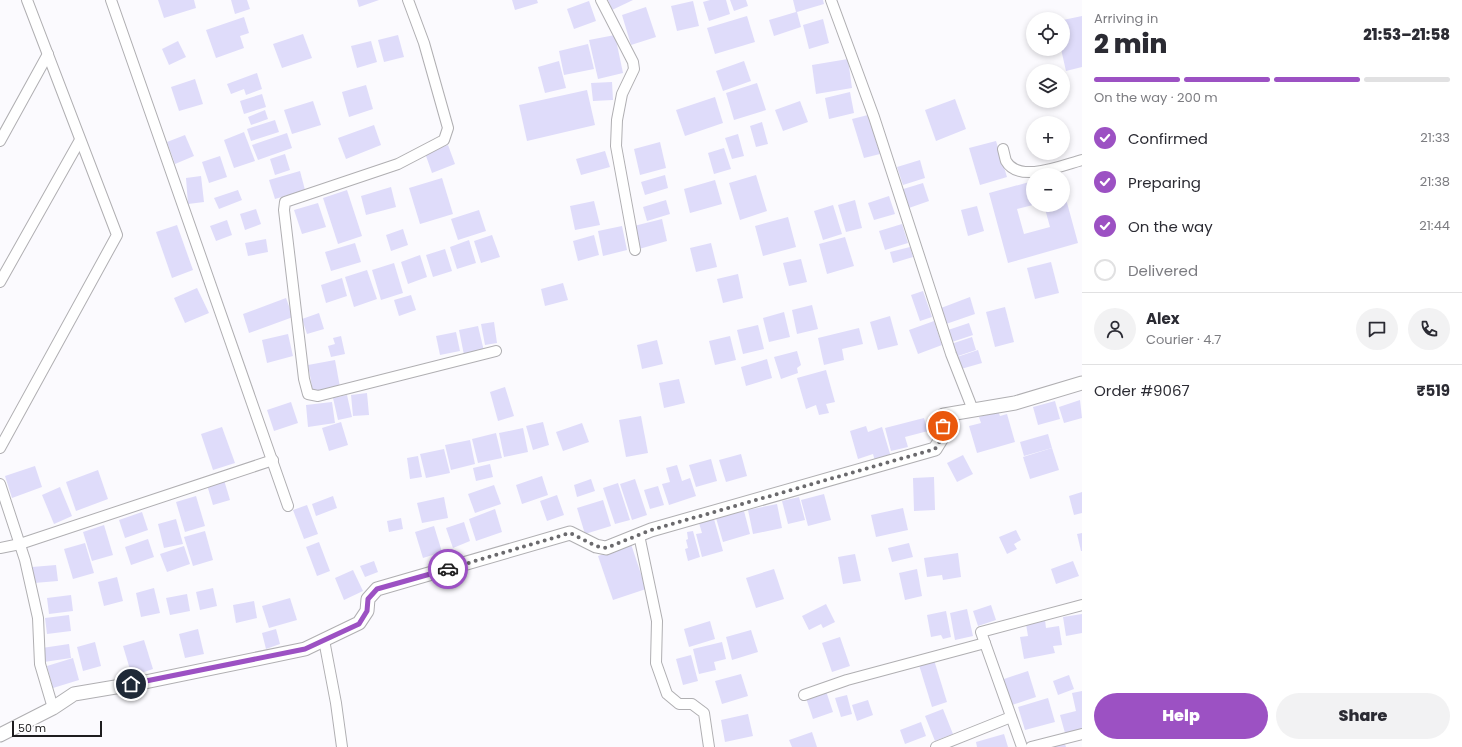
<!DOCTYPE html>
<meta charset="utf-8">
<style>
:root{--surface:#fff;--page:#f2f2f3;--text:#2b2b33;--muted:#7c7c81;--line:#e1e1e2;--accent:#9c51c3}
body{margin:0;font-family:Poppins,sans-serif;background:var(--page);color:var(--text);height:100vh;display:flex;flex-direction:column;font-size:15px;white-space:nowrap}
*{box-sizing:border-box;margin:0}
p{font-size:13px;color:var(--muted)}
.icon{flex:none;width:22px;height:22px;fill:none;stroke:currentColor;stroke-width:2;stroke-linecap:round;stroke-linejoin:round}
.map{position:relative;flex:1;overflow:hidden}
.sheet{display:flex;flex-direction:column;background:var(--surface);width:380px}
.sheet>*{flex:none}
.controls{position:absolute;left:1026px;top:12px;display:grid;gap:8px}
.controls a{display:grid;place-items:center;width:44px;height:44px;border-radius:50%;background:var(--surface);box-shadow:0 2px 6px #0003;font-size:20px}
.scale{position:absolute;left:12px;bottom:10px;width:90px;box-sizing:border-box;padding-left:4px;border:2px solid #1e1d1f;border-top:0;font-size:11px;line-height:14px;white-space:nowrap;color:#1e1d1f;-webkit-text-stroke:3px #fff;paint-order:stroke}
.pin{position:absolute;display:grid;place-items:center;width:34px;height:34px;color:#fff;margin:-17px;border:2px solid #fff;border-radius:50%;box-shadow:0 1px 4px #0007}
.courier{position:absolute;display:grid;place-items:center;width:40px;height:40px;margin:-20px;border:3px solid #9c51c3;border-radius:50%;background:#fff;color:#222;box-shadow:0 1px 5px #0007}
.head em{font-style:normal;font-weight:800}
.head div{display:flex;flex-direction:column-reverse}
.head{display:flex;align-items:center;justify-content:space-between;height:68px;padding:0 12px}
h1{font-size:26px;font-weight:800;line-height:30px}
.bar{display:grid;grid-template-columns:repeat(4,1fr);gap:6px 4px;align-content:center;height:48px;padding:0 12px}
.bar i{height:5px;border-radius:3px;background:var(--line)}
.bar .selected{background:var(--accent)}
.bar p{grid-column:span 4}
.line{display:flex;align-items:center;gap:10px;padding:0 12px;border-top:1px solid var(--line)}
.line div{flex:1}
.round{display:grid;place-items:center;flex:none;width:42px;height:42px;border-radius:21px;background:var(--page)}
ol{padding:0 12px;list-style:none}
li{display:flex;align-items:center;gap:12px;height:44px}
li p{margin-inline-start:auto}
li .icon{padding:4px;border-radius:50%;background:var(--accent);color:#fff;stroke-width:4}
li:last-child{color:var(--muted)}
li i{width:22px;height:22px;border:2px solid var(--line);border-radius:50%}
.primary-button{display:flex;gap:8px;margin-top:auto;padding:8px 12px}
.primary-button a{flex:1;height:46px;border-radius:24px;background:var(--accent);color:#fff;font-size:16px;font-weight:800;line-height:46px;text-align:center}
.primary-button a+a{background:var(--page);color:var(--text)}
main{display:flex;flex:1;min-height:0}
.map>svg:first-child{display:block}
.building{fill:#dfdcfa}
.lines{fill:none;stroke-linecap:round;stroke-linejoin:round}
.minor-casing{stroke:#b0afb2;stroke-width:12}
.tertiary-casing{stroke:#b0afb2;stroke-width:15}
.minor{stroke:#fff;stroke-width:10}
.tertiary{stroke:#fff;stroke-width:13}
.done{stroke:#6b6a6d;stroke-width:4;stroke-dasharray:0 7.2}
.route{stroke:#9c51c3;stroke-width:5}
</style>
<main>
<div class="map">
<svg width="1082" height="747" viewBox="0 0 1082 747">
<rect width="100%" height="100%" fill="#fbfafe"/>
<g class="building">
<polygon points="158,0 194,0 196,8 164,18"/>
<polygon points="231,0 247,0 250,9 235,14"/>
<polygon points="357,0 379,0 359,7"/>
<polygon points="512,0 537,0 538,3 515,10"/>
<polygon points="608,0 633,0 612,10"/>
<polygon points="710,0 726,0 730,14 709,21 703,2"/>
<polygon points="730,0 746,0 748,6 734,11"/>
<polygon points="793,0 823,0 824,4 797,12 801,27 774,36 769,20 796,12"/>
<polygon points="589,1 596,21 574,29 567,9"/>
<polygon points="693,1 699,26 677,31 671,6"/>
<polygon points="646,7 656,37 631,45 622,15"/>
<polygon points="747,16 755,42 715,54 707,28"/>
<polygon points="1082,16 1082,67 1066,71 1061,49 1063,49 1063,20"/>
<polygon points="244,17 249,33 240,36 244,48 216,58 206,30"/>
<polygon points="823,19 829,43 809,49 803,25"/>
<polygon points="303,34 312,58 282,68 273,44"/>
<polygon points="398,35 404,57 384,62 378,40"/>
<polygon points="615,35 623,73 598,79 589,40"/>
<polygon points="178,41 186,57 169,65 162,49"/>
<polygon points="371,41 377,62 357,68 351,46"/>
<polygon points="588,44 594,69 564,75 559,51"/>
<polygon points="848,59 852,88 816,94 812,65"/>
<polygon points="559,61 566,88 545,93 538,67"/>
<polygon points="744,61 751,81 723,91 716,71"/>
<polygon points="257,73 262,89 246,95 244,89 231,94 227,84"/>
<polygon points="195,79 203,104 179,111 171,87"/>
<polygon points="612,82 613,100 593,101 591,83"/>
<polygon points="757,83 766,110 734,120 726,93"/>
<polygon points="366,85 373,109 349,117 342,92"/>
<polygon points="587,90 595,125 527,141 519,105"/>
<polygon points="850,92 854,113 829,119 825,98"/>
<polygon points="262,94 266,107 244,114 240,101"/>
<polygon points="715,97 723,123 685,136 676,110"/>
<polygon points="955,99 966,129 936,141 925,110"/>
<polygon points="313,101 321,125 292,134 284,110"/>
<polygon points="800,101 808,122 783,131 775,110"/>
<polygon points="265,110 268,119 251,125 248,117"/>
<polygon points="868,115 880,154 864,158 852,119"/>
<polygon points="275,120 279,132 251,141 247,129"/>
<polygon points="762,122 768,144 756,147 750,126"/>
<polygon points="374,125 381,145 346,159 338,138"/>
<polygon points="244,132 255,161 234,168 224,140"/>
<polygon points="287,133 292,148 258,160 252,145"/>
<polygon points="738,134 744,156 732,159 725,138"/>
<polygon points="185,135 194,156 175,164 167,142"/>
<polygon points="996,141 1007,177 980,185 969,148"/>
<polygon points="660,142 666,168 640,175 634,149"/>
<polygon points="448,145 455,164 432,173 425,153"/>
<polygon points="724,148 731,169 714,174 708,153"/>
<polygon points="605,151 610,167 581,175 576,159"/>
<polygon points="285,154 290,170 275,175 270,159"/>
<polygon points="220,156 227,177 209,183 202,162"/>
<polygon points="920,160 925,178 903,185 897,167"/>
<polygon points="300,171 305,190 275,199 269,180"/>
<polygon points="665,175 668,188 645,195 641,182"/>
<polygon points="756,175 767,211 740,220 729,183"/>
<polygon points="201,176 204,202 188,204 186,178"/>
<polygon points="442,178 453,214 420,224 409,188"/>
<polygon points="715,180 722,204 690,213 684,189"/>
<polygon points="1033,181 1033,205 1017,209 1024,234 1050,227 1044,205 1063,205 1063,188 1078,243 1008,263 989,193"/>
<polygon points="923,183 929,201 906,209 900,190"/>
<polygon points="391,187 396,207 366,215 361,196"/>
<polygon points="238,190 242,200 219,209 214,198"/>
<polygon points="347,190 362,236 338,244 323,198"/>
<polygon points="889,196 895,214 874,220 868,203"/>
<polygon points="666,200 670,214 647,221 643,207"/>
<polygon points="855,200 862,228 846,232 838,205"/>
<polygon points="594,201 600,225 575,230 570,206"/>
<polygon points="318,203 326,227 302,234 294,210"/>
<polygon points="833,205 842,234 823,240 814,211"/>
<polygon points="977,206 984,231 968,236 961,210"/>
<polygon points="256,209 261,224 245,230 240,214"/>
<polygon points="479,210 486,231 458,240 451,219"/>
<polygon points="788,217 796,247 763,256 755,226"/>
<polygon points="662,219 667,241 639,249 634,226"/>
<polygon points="227,220 232,235 216,241 210,226"/>
<polygon points="902,224 908,243 885,250 879,231"/>
<polygon points="177,225 193,270 172,278 156,232"/>
<polygon points="622,226 627,250 603,256 598,231"/>
<polygon points="403,229 408,245 391,251 386,235"/>
<polygon points="492,235 500,257 481,263 474,241"/>
<polygon points="594,235 599,255 578,261 573,241"/>
<polygon points="845,237 854,266 827,274 819,244"/>
<polygon points="266,239 268,252 248,256 245,243"/>
<polygon points="469,240 476,263 457,269 450,247"/>
<polygon points="355,243 361,262 331,271 325,252"/>
<polygon points="711,243 717,267 696,272 690,248"/>
<polygon points="910,247 913,257 893,263 890,252"/>
<polygon points="445,249 452,271 433,277 426,255"/>
<polygon points="420,255 427,277 408,284 401,262"/>
<polygon points="801,259 807,282 789,286 783,263"/>
<polygon points="1051,262 1059,293 1035,299 1027,268"/>
<polygon points="394,263 403,293 381,300 372,270"/>
<polygon points="367,270 377,299 354,307 345,277"/>
<polygon points="738,274 743,298 723,303 717,279"/>
<polygon points="342,278 347,296 326,303 321,285"/>
<polygon points="563,283 568,300 545,306 541,289"/>
<polygon points="197,288 209,313 185,323 174,298"/>
<polygon points="923,291 932,317 920,321 911,295"/>
<polygon points="411,295 416,310 399,316 394,300"/>
<polygon points="970,297 975,314 946,324 941,308"/>
<polygon points="286,298 293,317 249,333 243,314"/>
<polygon points="812,305 818,329 797,334 792,310"/>
<polygon points="1005,307 1014,342 995,347 986,312"/>
<polygon points="784,312 790,337 769,342 763,318"/>
<polygon points="319,313 324,329 307,334 302,319"/>
<polygon points="890,316 898,345 878,350 870,322"/>
<polygon points="934,321 942,345 918,354 909,330"/>
<polygon points="494,322 497,343 485,345 481,324"/>
<polygon points="969,323 973,335 952,342 948,330"/>
<polygon points="758,325 764,349 743,354 737,330"/>
<polygon points="478,326 484,351 464,355 459,330"/>
<polygon points="859,328 863,344 842,349 844,360 824,365 818,338"/>
<polygon points="456,332 460,351 440,355 436,336"/>
<polygon points="288,334 293,356 267,363 262,340"/>
<polygon points="341,336 345,354 331,357 328,346 335,344 333,338"/>
<polygon points="730,336 736,360 715,365 709,341"/>
<polygon points="972,337 976,350 955,357 951,344"/>
<polygon points="657,340 663,364 642,369 637,345"/>
<polygon points="978,350 982,363 961,369 957,357"/>
<polygon points="797,351 801,365 797,368 798,373 781,379 774,357"/>
<polygon points="767,359 772,378 746,386 741,367"/>
<polygon points="335,360 340,387 313,392 308,365"/>
<polygon points="826,370 835,402 826,404 829,413 819,415 816,405 806,409 797,378"/>
<polygon points="679,379 685,403 664,408 659,383"/>
<polygon points="505,387 514,416 498,421 490,392"/>
<polygon points="367,393 369,415 353,416 351,395"/>
<polygon points="347,395 352,417 338,420 333,398"/>
<polygon points="1080,400 1082,418 1064,423 1059,407"/>
<polygon points="1055,401 1060,419 1038,425 1033,407"/>
<polygon points="291,402 298,423 274,431 267,410"/>
<polygon points="332,402 335,423 308,427 306,405"/>
<polygon points="998,411 1000,416 1007,414 1015,442 977,453 969,426 981,423 979,417"/>
<polygon points="641,416 648,453 626,457 619,420"/>
<polygon points="924,418 928,431 905,437 908,447 891,451 885,428"/>
<polygon points="341,422 348,445 329,451 322,428"/>
<polygon points="543,422 549,445 533,450 526,426"/>
<polygon points="582,423 589,442 563,451 556,432"/>
<polygon points="866,426 868,432 882,427 891,457 875,461 873,454 858,459 850,431"/>
<polygon points="222,427 235,463 213,470 201,434"/>
<polygon points="523,428 528,452 504,457 499,433"/>
<polygon points="496,433 502,458 478,463 472,439"/>
<polygon points="1048,434 1052,448 1024,456 1020,442"/>
<polygon points="470,440 475,464 451,470 445,445"/>
<polygon points="1052,448 1059,470 1030,479 1023,457"/>
<polygon points="444,449 450,473 426,478 420,454"/>
<polygon points="741,454 747,476 726,482 719,460"/>
<polygon points="963,455 973,474 957,482 947,463"/>
<polygon points="418,456 422,477 410,479 407,458"/>
<polygon points="711,459 717,481 696,487 689,465"/>
<polygon points="490,464 493,477 476,481 473,468"/>
<polygon points="677,465 682,481 690,478 696,496 669,505 662,484 670,482 666,468"/>
<polygon points="35,466 42,487 12,498 5,476"/>
<polygon points="98,470 108,499 76,511 66,482"/>
<polygon points="542,476 548,495 522,504 516,485"/>
<polygon points="934,477 935,510 914,511 913,478"/>
<polygon points="591,479 595,491 577,497 574,485"/>
<polygon points="635,479 647,515 632,520 620,484"/>
<polygon points="224,480 230,500 213,505 207,485"/>
<polygon points="618,483 630,520 615,524 603,488"/>
<polygon points="494,485 501,504 475,513 468,494"/>
<polygon points="658,486 664,505 650,509 644,490"/>
<polygon points="60,487 72,516 54,524 42,495"/>
<polygon points="1082,492 1082,513 1074,515 1069,496"/>
<polygon points="824,494 831,520 808,526 801,500"/>
<polygon points="557,495 564,515 547,521 540,501"/>
<polygon points="196,496 205,526 185,532 176,502"/>
<polygon points="333,496 337,508 316,516 312,504"/>
<polygon points="444,497 448,518 422,523 417,503"/>
<polygon points="799,497 805,520 788,524 782,501"/>
<polygon points="603,500 611,526 585,534 577,508"/>
<polygon points="777,504 782,528 753,534 748,510"/>
<polygon points="307,505 318,534 304,539 293,510"/>
<polygon points="903,508 908,530 876,537 871,515"/>
<polygon points="495,509 502,532 476,541 469,519"/>
<polygon points="744,511 750,534 723,542 716,518"/>
<polygon points="142,512 148,530 125,538 119,520"/>
<polygon points="401,518 403,529 389,532 387,521"/>
<polygon points="176,519 183,544 164,548 158,524"/>
<polygon points="714,519 723,551 702,557 696,534 702,533 699,523"/>
<polygon points="464,522 470,541 453,548 446,528"/>
<polygon points="104,525 113,555 92,561 83,532"/>
<polygon points="434,526 442,552 423,558 415,532"/>
<polygon points="1016,530 1021,540 1014,544 1017,549 1007,554 999,537"/>
<polygon points="205,531 213,560 193,566 184,537"/>
<polygon points="693,531 700,557 688,561 685,549 688,548 686,540 688,539 687,532"/>
<polygon points="1082,533 1082,551 1081,551 1077,534"/>
<polygon points="148,539 154,557 131,565 125,547"/>
<polygon points="319,542 330,571 317,576 306,547"/>
<polygon points="85,543 94,573 73,579 64,549"/>
<polygon points="909,543 913,557 892,562 888,548"/>
<polygon points="631,544 646,589 613,600 598,556"/>
<polygon points="184,546 190,564 167,572 160,554"/>
<polygon points="958,553 961,577 943,580 942,575 927,577 924,558"/>
<polygon points="855,554 861,581 843,584 838,557"/>
<polygon points="374,561 378,572 365,577 360,566"/>
<polygon points="1073,561 1079,576 1056,584 1051,569"/>
<polygon points="56,565 58,581 34,583 32,567"/>
<polygon points="774,569 784,599 756,608 746,578"/>
<polygon points="917,569 922,596 905,600 899,573"/>
<polygon points="353,570 363,591 344,600 335,578"/>
<polygon points="117,577 123,601 104,606 98,582"/>
<polygon points="154,588 160,613 141,617 136,593"/>
<polygon points="213,588 217,606 200,610 196,592"/>
<polygon points="187,594 190,611 170,615 166,598"/>
<polygon points="71,595 73,611 49,614 47,598"/>
<polygon points="290,598 297,620 269,628 262,606"/>
<polygon points="254,601 257,618 236,623 233,605"/>
<polygon points="826,604 835,622 823,628 821,624 809,630 802,616"/>
<polygon points="991,605 996,620 978,626 973,611"/>
<polygon points="967,609 973,636 955,640 950,613"/>
<polygon points="946,611 951,637 943,639 941,635 931,637 927,615"/>
<polygon points="1082,614 1082,633 1066,636 1063,617"/>
<polygon points="69,615 71,631 47,634 45,618"/>
<polygon points="1045,620 1046,628 1059,626 1062,645 1053,646 1055,653 1024,659 1020,637 1028,636 1026,624"/>
<polygon points="710,621 715,639 689,647 684,629"/>
<polygon points="198,629 204,654 185,658 179,634"/>
<polygon points="276,629 280,644 266,649 262,633"/>
<polygon points="751,630 758,652 732,660 726,637"/>
<polygon points="840,637 850,666 832,672 822,643"/>
<polygon points="144,640 153,669 132,676 123,646"/>
<polygon points="95,642 101,666 83,671 77,647"/>
<polygon points="722,642 726,659 714,662 716,670 699,674 693,649"/>
<polygon points="69,644 71,658 44,662 42,648"/>
<polygon points="691,655 698,681 683,685 676,659"/>
<polygon points="73,658 79,680 53,688 47,666"/>
<polygon points="934,660 947,702 932,707 919,665"/>
<polygon points="1028,671 1036,697 1009,706 1001,680"/>
<polygon points="741,674 748,696 722,704 715,681"/>
<polygon points="1069,675 1074,689 1058,695 1053,681"/>
<polygon points="826,691 833,712 813,719 806,698"/>
<polygon points="1082,691 1082,729 1065,733 1060,715 1076,711 1072,693"/>
<polygon points="847,695 852,714 841,717 835,698"/>
<polygon points="1048,698 1055,722 1025,730 1018,707"/>
<polygon points="868,700 873,715 857,721 852,705"/>
<polygon points="943,709 953,734 935,741 925,716"/>
<polygon points="748,714 753,736 725,742 721,720"/>
<polygon points="921,722 926,736 905,744 900,730"/>
<polygon points="812,732 817,747 792,747 789,740"/>
<polygon points="1004,734 1008,747 977,747 976,742"/>
<polygon points="1064,741 1066,747 1051,747"/>
</g>
<g class="lines">
<defs>
<g id="minor">
<polyline points="111,0 288,506"/>
<polyline points="408,0 424,43 448,128 444,140 398,164 285,202 284,210 304,379 308,394 318,396 496,351"/>
<polyline points="601,0 633,62 634,69 622,94 617,120 616,146 635,250"/>
<polyline points="831,0 874,117 951,354 973,410"/>
<polyline points="0,141 48,54"/>
<path d="M1003,149c1,4 2,9 3,12 13,23 57,4 76,-1"/>
<polyline points="0,282 80,140"/>
<polyline points="0,448 117,235 27,0"/>
<polyline points="0,484 25,560 38,618 40,664 53,708"/>
<polyline points="639,535 657,621 656,663 667,694 679,704 692,704 704,713 709,747"/>
<polyline points="0,548 20,544 273,460"/>
<polyline points="324,640 336,703 342,747"/>
<polyline points="804,695 847,680 985,643"/>
<polyline points="936,747 1011,717"/>
<polyline points="1022,747 981,632 1082,605"/>
<polyline points="1031,747 1082,734"/>
</g>
<polyline id="tertiary" points="0,735 53,708 74,694 145,682 305,649 359,623 367,611 368,599 377,589 570,533 596,546 606,548 651,530 935,449 943,436 944,415 1015,403 1082,383"/>
</defs>
<use href="#minor" class="minor-casing"/>
<use href="#tertiary" class="tertiary-casing"/>
<use href="#minor" class="minor"/>
<use href="#tertiary" class="tertiary"/>
</g>
<g class="lines">
<polyline class="done" points="448,569 570,533 596,546 606,548 651,530 935,449 943,436 943,426"/>
<polyline class="route" points="131,684 305,649 359,624 367,611 368,599 377,589 448,569"/>
</g>
</svg>
<div class="controls">
<a><svg class="icon" aria-label="locate" viewBox="0 0 24 24"><circle cx="12" cy="12" r="6"/><path d="M12 2v4M12 18v4M2 12h4M18 12h4"/></svg></a>
<a><svg class="icon" aria-label="layers" viewBox="0 0 24 24"><path d="M12 4l9 5-9 5-9-5zM3 14l9 5 9-5"/></svg></a>
<a>+</a>
<a>−</a>
</div>
<div class="scale">50 m</div>
<div class="pin" style="left:943px;top:426px;background:#ea580c"><svg class="icon" aria-label="bag" viewBox="0 0 24 24"><path d="M5 8h14l-1 12H6zM9 8a3 3 0 0 1 6 0"/></svg></div>
<div class="pin" style="left:131px;top:684px;background:#1f2937"><svg class="icon" aria-label="home" viewBox="0 0 24 24"><path d="M3 11l9-7 9 7M6 9v11h12V9"/></svg></div>
<div class="courier" style="left:448px;top:569px"><svg class="icon" aria-label="car" viewBox="0 0 24 24"><path d="M5 17H2v-5l4-1 3-4h7l3 4 3 1v5h-3M9 17h6M6 11h13"/><circle cx="7" cy="17" r="2"/><circle cx="17" cy="17" r="2"/></svg></div>
</div>
<section class="sheet">
<div class="head"><div><h1>2 min</h1><p>Arriving in</p></div><em>21:53–21:58</em></div>
<div class="bar"><i class="selected"></i><i class="selected"></i><i class="selected"></i><i></i><p>On the way · 200 m</p></div>
<ol>
<li><svg class="icon" aria-label="check" viewBox="0 0 24 24"><path d="M5 12l5 5 9-10"/></svg>Confirmed<p>21:33</p></li>
<li><svg class="icon" aria-label="check" viewBox="0 0 24 24"><path d="M5 12l5 5 9-10"/></svg>Preparing<p>21:38</p></li>
<li><svg class="icon" aria-label="check" viewBox="0 0 24 24"><path d="M5 12l5 5 9-10"/></svg>On the way<p>21:44</p></li>
<li><i></i>Delivered</li>
</ol>
<div class="line" style="height:72px"><a class="round"><svg class="icon" aria-label="person" viewBox="0 0 24 24"><circle cx="12" cy="8" r="4"/><path d="M4 21q1-7 8-7t8 7"/></svg></a><div><b>Alex</b><p>Courier · 4.7</p></div><a class="round"><svg class="icon" aria-label="chat" viewBox="0 0 24 24"><path d="M4 5h16v11H9l-5 4z"/></svg></a><a class="round"><svg class="icon" aria-label="phone" viewBox="0 0 24 24"><path d="M5 4h4l2 5-3 2q2 4 5 5l2-3 5 2v4C11 20 4 13 5 4z"/></svg></a></div>
<div class="line" style="height:52px"><div>Order #9067</div><b>₹519</b></div>
<div class="primary-button"><a>Help</a><a>Share</a></div>
</section>
</main>
